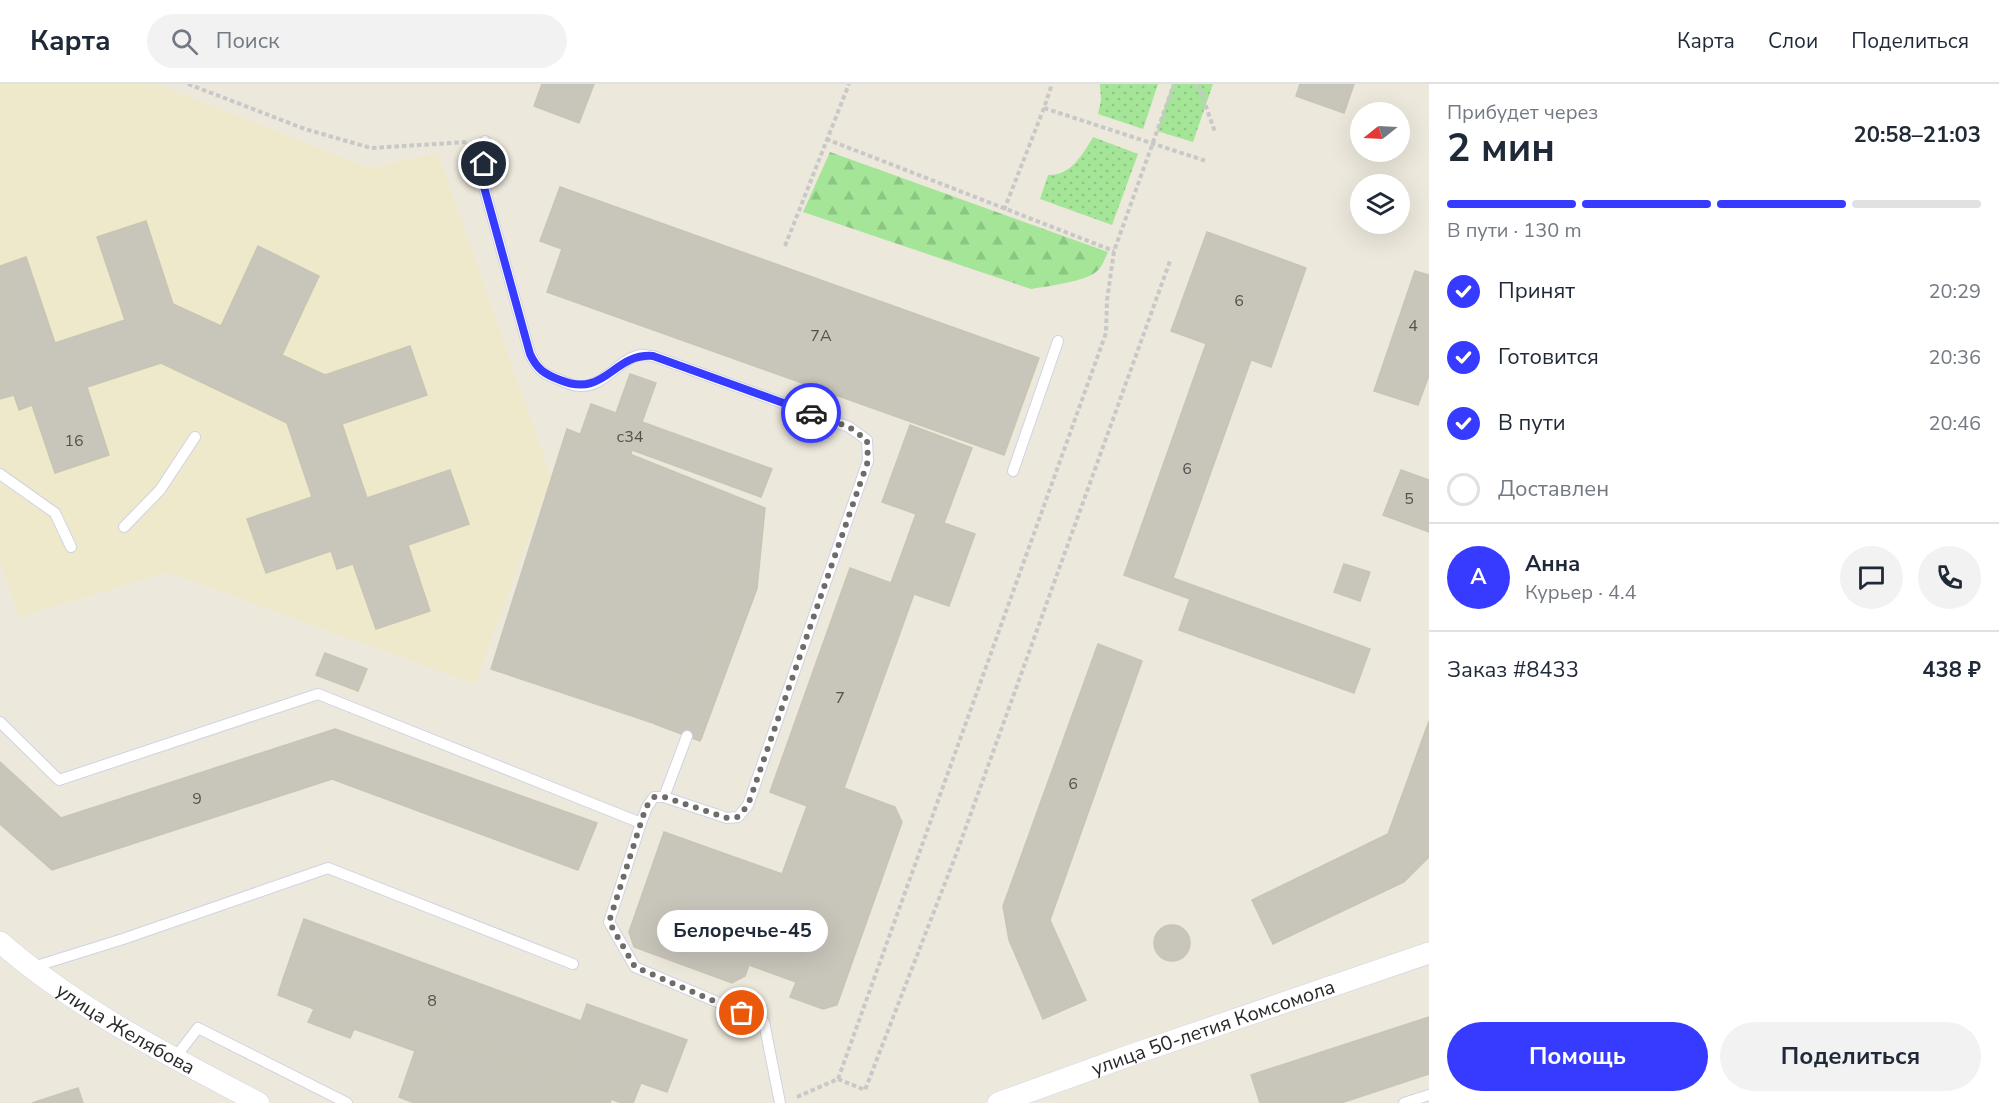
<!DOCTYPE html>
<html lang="ru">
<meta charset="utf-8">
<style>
:root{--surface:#fff;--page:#f2f2f3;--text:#1f2937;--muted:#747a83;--line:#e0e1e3;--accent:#373bff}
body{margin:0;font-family:"Nunito Sans",sans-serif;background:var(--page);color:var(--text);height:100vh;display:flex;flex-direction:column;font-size:22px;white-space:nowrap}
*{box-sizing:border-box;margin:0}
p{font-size:20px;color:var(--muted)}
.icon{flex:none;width:33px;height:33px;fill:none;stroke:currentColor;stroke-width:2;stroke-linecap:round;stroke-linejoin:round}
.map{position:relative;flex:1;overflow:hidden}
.side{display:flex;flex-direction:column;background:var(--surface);width:570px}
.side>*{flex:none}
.needle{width:39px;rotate:252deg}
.buttons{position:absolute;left:1350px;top:18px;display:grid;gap:12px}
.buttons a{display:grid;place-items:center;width:60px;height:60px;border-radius:50%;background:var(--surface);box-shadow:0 6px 24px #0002;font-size:30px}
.pin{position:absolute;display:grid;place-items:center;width:51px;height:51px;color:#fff;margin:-26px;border:3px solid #fff;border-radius:50%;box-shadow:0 2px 6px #0007}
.courier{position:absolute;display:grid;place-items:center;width:60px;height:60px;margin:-30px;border:4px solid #373bff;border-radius:50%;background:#fff;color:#222;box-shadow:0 2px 8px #0007}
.bubble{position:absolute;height:42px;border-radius:21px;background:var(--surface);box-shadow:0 6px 24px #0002;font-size:20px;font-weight:700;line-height:42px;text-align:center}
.headline em{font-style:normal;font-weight:700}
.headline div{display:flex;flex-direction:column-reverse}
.headline{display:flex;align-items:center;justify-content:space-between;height:102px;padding:0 18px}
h1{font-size:39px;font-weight:700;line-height:45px}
.bar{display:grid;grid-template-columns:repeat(4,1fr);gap:9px 6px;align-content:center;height:72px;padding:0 18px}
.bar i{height:8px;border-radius:4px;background:var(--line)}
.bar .on{background:var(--accent)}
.bar p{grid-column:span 4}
.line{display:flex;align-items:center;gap:15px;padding:0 18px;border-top:2px solid var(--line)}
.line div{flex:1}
.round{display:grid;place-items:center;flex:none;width:63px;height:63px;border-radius:32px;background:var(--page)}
ol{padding:0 18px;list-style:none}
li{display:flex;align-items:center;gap:18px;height:66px}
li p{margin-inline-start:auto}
li .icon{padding:6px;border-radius:50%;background:var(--accent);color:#fff;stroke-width:4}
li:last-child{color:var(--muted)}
li i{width:33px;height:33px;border:3px solid var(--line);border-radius:50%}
.primary-button{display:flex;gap:12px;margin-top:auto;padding:12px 18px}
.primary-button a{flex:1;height:69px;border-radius:36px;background:var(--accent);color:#fff;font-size:24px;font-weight:700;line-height:69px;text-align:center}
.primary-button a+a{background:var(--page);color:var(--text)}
header{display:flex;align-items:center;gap:36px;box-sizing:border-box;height:84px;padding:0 30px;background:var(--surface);border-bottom:2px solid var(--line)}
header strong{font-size:28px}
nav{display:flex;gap:33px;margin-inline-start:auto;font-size:21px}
.search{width:420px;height:54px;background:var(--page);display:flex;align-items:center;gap:15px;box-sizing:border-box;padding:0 21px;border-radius:33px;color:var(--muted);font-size:22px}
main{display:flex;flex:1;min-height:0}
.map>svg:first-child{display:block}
.education{fill:#efe9cb}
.grass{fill:url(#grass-dots)}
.forest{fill:url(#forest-firs)}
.building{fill:#c8c5bb;stroke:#c8c5b5;stroke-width:1.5}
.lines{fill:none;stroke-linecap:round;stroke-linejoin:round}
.lane-casing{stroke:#d1d2e4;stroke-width:12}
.street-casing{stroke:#d1d2e4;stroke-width:22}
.path{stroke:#c8c8c8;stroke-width:4;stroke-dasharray:4.5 3;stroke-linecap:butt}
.lane{stroke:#fff;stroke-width:10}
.street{stroke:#fff;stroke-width:21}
.done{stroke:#6e6c68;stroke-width:6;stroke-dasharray:0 10.8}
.route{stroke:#373bff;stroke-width:8}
.labels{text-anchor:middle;stroke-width:6;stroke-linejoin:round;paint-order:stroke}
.number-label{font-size:16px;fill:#52514e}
.street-label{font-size:20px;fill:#2a2a2a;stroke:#fff}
</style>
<header>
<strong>Карта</strong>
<div class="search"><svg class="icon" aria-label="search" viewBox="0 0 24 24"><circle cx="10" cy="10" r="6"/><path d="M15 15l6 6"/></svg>Поиск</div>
<nav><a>Карта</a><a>Слои</a><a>Поделиться</a></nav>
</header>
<main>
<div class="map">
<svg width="1429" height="1019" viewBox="0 0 1429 1019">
<defs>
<pattern id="grass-dots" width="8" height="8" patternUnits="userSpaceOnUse" patternTransform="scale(1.5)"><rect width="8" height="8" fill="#a4e597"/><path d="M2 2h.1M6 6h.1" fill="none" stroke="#8dc582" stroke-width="1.8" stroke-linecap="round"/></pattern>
<pattern id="forest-firs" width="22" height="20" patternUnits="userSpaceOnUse" patternTransform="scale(1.5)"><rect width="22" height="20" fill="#a4e597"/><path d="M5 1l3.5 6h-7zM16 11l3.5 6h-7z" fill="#8dc582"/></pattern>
</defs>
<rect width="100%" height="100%" fill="#ede8dc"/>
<polygon class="education" points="0,0 156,0 370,84 438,69 551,393 475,600 167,488 19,533 0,478"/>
<g class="grass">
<polygon points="1100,0 1158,0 1143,45 1098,30 1101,16"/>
<polygon points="1172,0 1213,0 1193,58 1157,47"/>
<path d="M1093,53l45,17 -26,71 -72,-26 8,-24c23,1 35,-21 45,-38z"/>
</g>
<path class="forest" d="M830,68l278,100c-3,6 -5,13 -9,17 -10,13 -53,17 -68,20l-228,-77z"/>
<g class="building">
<polygon points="542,0 594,0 579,39 534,22"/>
<polygon points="1300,0 1354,0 1344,29 1296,12"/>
<polygon points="560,103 1039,274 1004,371 547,208 562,165 540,157"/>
<polygon points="146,137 173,220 221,242 258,162 319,192 282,271 325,291 410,262 427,311 342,340 367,414 450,386 469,440 408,461 430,527 376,545 353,480 337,485 331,467 266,489 247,435 312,413 287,339 161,279 87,303 109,371 55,389 32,321 19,326 14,311 0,315 0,182 26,173 55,259 125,236 97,153"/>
<polygon points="1207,148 1306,184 1271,283 1171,247"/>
<polygon points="1415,187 1429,191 1429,291 1418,321 1374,307"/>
<polygon points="1206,260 1251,276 1173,494 1370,565 1354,609 1179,546 1190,515 1124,491"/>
<polygon points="630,290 656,299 642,338 772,385 761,413 632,366 613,420 587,411 599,377 574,368 591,320 616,329"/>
<polygon points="910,341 972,364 944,439 975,450 949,522 914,510 844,704 895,723 902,738 837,921 823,925 790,913 796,898 749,881 745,892 732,899 634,863 629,848 664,748 782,790 807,722 770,708 850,484 891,499 916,430 882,418"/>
<polygon points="567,345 765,424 757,504 701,655 491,585"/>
<polygon points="1401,386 1429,396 1429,448 1383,431"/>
<polygon points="1344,480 1370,488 1360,517 1334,508"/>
<polygon points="733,495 757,504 700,657 655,640 672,593 694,601"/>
<polygon points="1098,560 1142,577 1050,836 1086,916 1043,935 1009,856 1003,822"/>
<polygon points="325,569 367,585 358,607 316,591"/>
<polygon points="1429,637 1429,773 1404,798 1273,860 1252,816 1388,750"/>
<polygon points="335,645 597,739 578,786 332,695 52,786 0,740 0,678 61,734"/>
<polygon points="304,835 581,937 560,997 283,895"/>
<circle cx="1172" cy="859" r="18"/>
<polygon points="283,895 560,997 587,920 687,956 667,1008 641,999 633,1019 621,1019 611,1015 610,1019 414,1019 399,1013 415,967 354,945 350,954 308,938 314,925 278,911"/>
<polygon points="1429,933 1429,990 1341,1019 1260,1019 1251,991"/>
<polygon points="78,1004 83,1019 32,1019"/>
</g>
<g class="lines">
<defs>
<g id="lane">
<polyline points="1013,387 1058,257"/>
<polyline points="0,390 55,429 71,463"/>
<polyline points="124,443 160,406 195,353"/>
<path d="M0,638l59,58 259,-86 323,129 6,-16 7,-10h10l63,21 11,-1 10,-12 120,-344 -1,-21 -18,-13 -196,-71c-4,0 -10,-2 -14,-1 -20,5 -35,31 -57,31 -8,1 -15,-3 -22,-6 -17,-6 -22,-10 -30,-26l-46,-167 1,-46"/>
<polyline points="664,713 687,652"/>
<polyline points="641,739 609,838 635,883 764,938 780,1019"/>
<polyline points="30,884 123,855 328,784 573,880"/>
<polyline points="174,975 198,944 347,1019"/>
<polyline points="1404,1019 1429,1011"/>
</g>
<g id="street">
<path id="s1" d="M0,858c75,66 171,115 259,161"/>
<path id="s2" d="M998,1019l133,-48 298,-102"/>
</g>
</defs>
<use href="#lane" class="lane-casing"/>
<use href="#street" class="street-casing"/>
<g class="path">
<polyline points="188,0 305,45 371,64 467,58"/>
<polyline points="1198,0 1215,48"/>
<polyline points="1044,24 1206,77"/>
<polyline points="826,55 1114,167"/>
<polyline points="1004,126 1044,24 1052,0"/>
<polyline points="785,162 849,0"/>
<polyline points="838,995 865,1006 957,768 1170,177"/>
<polyline points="797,1013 838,995 1106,249 1107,216 1114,167 1174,0"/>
</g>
<use href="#lane" class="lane"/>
<use href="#street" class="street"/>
</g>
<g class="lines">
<polyline class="done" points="742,929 635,883 609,838 646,723 654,713 664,713 727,734 738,733 748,721 868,377 867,356 849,343 811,329"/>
<path class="route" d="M484,80v23l46,167c7,15 14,20 30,26 46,19 52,-27 93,-24l158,57"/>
</g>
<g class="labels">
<g class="number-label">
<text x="1239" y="222">6</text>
<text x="1413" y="247">4</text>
<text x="821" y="257">7А</text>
<text x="630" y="358">с34</text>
<text x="74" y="362">16</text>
<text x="1187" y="390">6</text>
<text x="1409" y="420">5</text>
<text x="840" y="619">7</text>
<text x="1073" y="705">6</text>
<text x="197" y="720">9</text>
<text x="432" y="922">8</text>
</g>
<g class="street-label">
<text dy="7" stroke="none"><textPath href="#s2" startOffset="228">улица 50-летия Комсомола</textPath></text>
<text dy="7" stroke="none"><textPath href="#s1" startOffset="153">улица Желябова</textPath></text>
</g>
</g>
</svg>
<div class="buttons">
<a><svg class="needle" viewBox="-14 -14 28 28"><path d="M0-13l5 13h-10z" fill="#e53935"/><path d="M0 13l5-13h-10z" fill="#747a83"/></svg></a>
<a><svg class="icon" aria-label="layers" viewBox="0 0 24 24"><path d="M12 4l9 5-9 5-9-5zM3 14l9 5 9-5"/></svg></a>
</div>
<div class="pin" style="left:742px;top:929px;background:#ea580c"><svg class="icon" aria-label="bag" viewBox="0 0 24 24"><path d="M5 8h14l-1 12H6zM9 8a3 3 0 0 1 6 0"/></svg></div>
<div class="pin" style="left:484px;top:80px;background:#1f2937"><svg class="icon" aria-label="home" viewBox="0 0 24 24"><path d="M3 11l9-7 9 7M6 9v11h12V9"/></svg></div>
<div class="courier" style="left:811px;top:329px"><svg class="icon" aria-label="car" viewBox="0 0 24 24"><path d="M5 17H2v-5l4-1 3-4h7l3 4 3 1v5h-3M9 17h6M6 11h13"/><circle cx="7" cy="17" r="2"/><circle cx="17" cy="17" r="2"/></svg></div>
<div class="bubble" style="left:657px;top:826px;width:171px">Белоречье-45</div>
</div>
<section class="side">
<div class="headline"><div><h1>2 мин</h1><p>Прибудет через</p></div><em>20:58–21:03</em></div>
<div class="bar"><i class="on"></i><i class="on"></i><i class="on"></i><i></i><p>В пути · 130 m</p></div>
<ol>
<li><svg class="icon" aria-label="check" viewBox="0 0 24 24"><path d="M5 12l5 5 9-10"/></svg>Принят<p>20:29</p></li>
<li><svg class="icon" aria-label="check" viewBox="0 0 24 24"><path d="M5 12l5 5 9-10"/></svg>Готовится<p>20:36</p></li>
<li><svg class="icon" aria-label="check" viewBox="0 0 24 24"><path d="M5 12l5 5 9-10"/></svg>В пути<p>20:46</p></li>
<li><i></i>Доставлен</li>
</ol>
<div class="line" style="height:108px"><b class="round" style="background:var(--accent);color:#fff">А</b><div><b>Анна</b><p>Курьер · 4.4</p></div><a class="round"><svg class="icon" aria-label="chat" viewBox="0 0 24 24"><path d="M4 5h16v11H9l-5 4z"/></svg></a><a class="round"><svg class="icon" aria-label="phone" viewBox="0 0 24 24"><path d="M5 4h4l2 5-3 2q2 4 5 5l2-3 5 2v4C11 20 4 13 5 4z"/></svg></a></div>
<div class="line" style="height:78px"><div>Заказ #8433</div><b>438 ₽</b></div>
<div class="primary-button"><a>Помощь</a><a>Поделиться</a></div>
</section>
</main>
